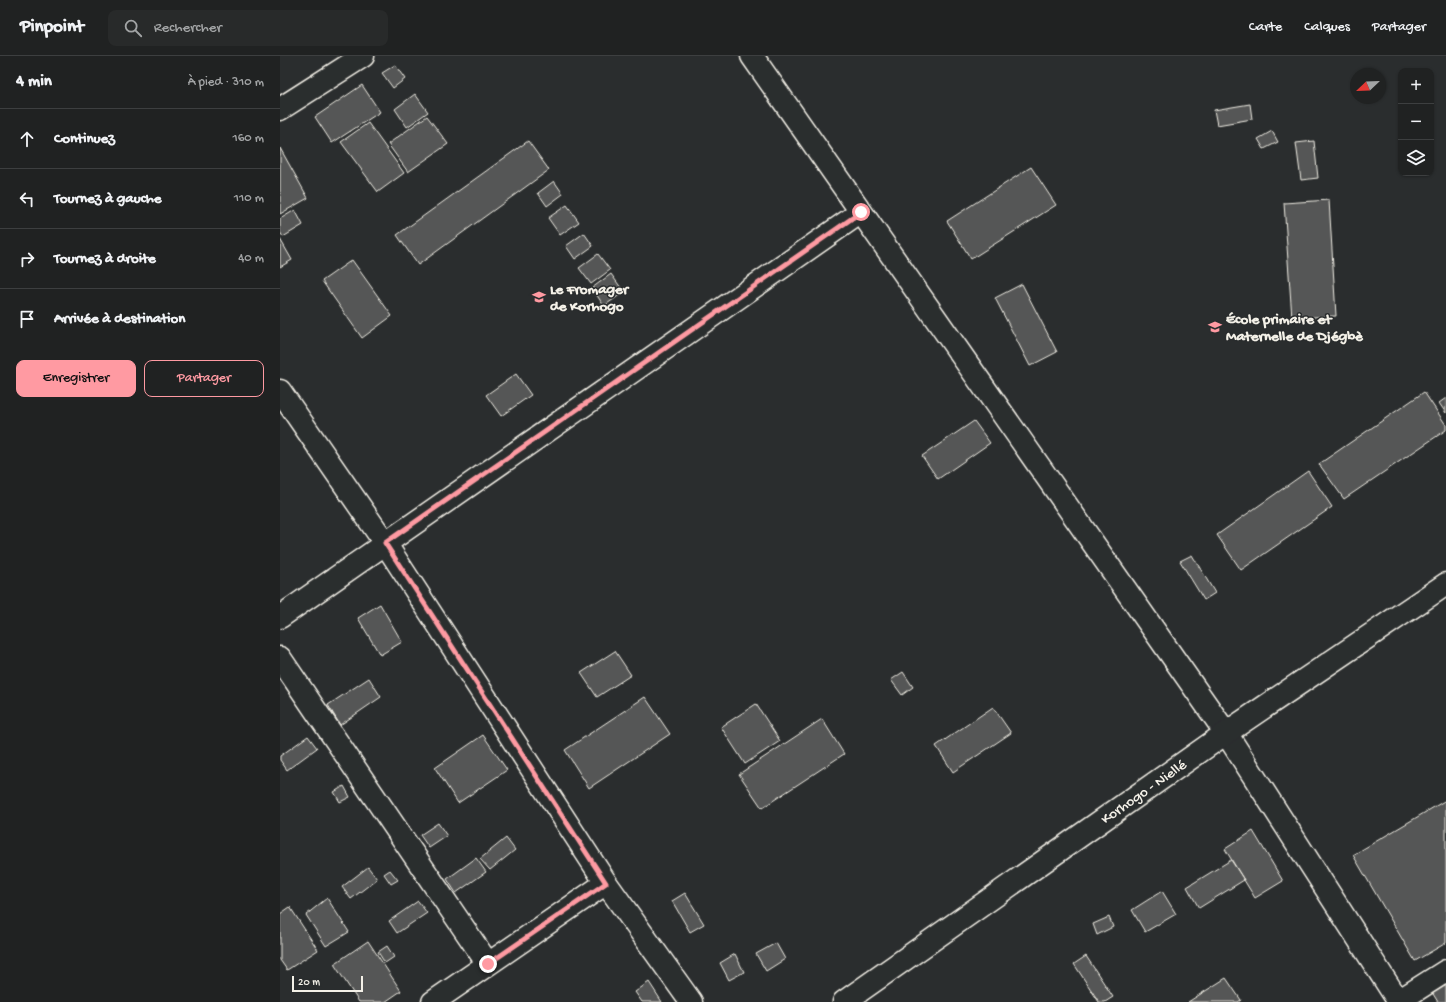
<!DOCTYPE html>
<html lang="fr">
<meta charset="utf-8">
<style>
body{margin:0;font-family:"Gochi Hand",sans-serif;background:#282a2a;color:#f1f3f6}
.controls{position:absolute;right:12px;top:12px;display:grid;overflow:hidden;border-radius:8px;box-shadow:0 1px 3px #0004}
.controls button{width:36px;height:36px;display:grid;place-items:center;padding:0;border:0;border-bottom:1px solid #3d3f40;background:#202222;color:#f1f3f6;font:20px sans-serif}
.compass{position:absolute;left:1070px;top:12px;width:36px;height:36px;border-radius:50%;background:#202222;box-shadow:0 1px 3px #0004;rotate:247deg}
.scale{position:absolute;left:12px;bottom:10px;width:71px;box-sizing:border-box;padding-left:4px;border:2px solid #f4f1e8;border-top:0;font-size:11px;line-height:14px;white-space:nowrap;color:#f4f1e8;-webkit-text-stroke:3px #2a2d2e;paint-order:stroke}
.stop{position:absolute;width:12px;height:12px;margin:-9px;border:3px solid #ff9aa2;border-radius:50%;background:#fff}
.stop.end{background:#ff9aa2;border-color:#fff;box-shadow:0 1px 4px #0008}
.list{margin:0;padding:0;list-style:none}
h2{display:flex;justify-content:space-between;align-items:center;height:52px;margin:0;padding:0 16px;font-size:17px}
h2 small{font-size:13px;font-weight:400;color:#a2a4a5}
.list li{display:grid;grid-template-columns:26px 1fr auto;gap:12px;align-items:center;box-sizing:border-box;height:60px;padding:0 16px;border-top:1px solid #3d3f40}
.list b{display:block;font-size:15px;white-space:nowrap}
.list em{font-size:13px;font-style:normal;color:#a2a4a5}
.actions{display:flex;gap:8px;padding:12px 16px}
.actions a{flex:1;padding:9px 0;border:1px solid #ff9aa2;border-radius:8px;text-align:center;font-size:14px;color:#ff9aa2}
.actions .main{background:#ff9aa2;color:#111}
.icon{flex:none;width:22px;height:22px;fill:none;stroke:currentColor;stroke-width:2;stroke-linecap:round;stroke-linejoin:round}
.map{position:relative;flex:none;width:1166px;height:946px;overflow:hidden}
header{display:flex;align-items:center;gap:24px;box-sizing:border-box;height:56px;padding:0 20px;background:#202222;border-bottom:1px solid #3d3f40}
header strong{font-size:19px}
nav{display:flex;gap:22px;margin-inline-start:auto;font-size:14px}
.search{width:280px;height:36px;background:#282a2a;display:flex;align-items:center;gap:10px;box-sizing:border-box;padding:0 14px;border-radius:8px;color:#a2a4a5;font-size:15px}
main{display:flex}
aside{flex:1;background:#202222}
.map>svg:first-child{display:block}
</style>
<header>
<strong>Pinpoint</strong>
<div class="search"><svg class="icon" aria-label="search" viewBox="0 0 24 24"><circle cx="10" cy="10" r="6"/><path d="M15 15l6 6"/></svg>Rechercher</div>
<nav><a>Carte</a><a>Calques</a><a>Partager</a></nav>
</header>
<main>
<aside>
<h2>4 min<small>À pied · 310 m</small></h2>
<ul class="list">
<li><svg class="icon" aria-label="ahead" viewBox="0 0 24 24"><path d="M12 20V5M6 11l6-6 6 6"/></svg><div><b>Continuez</b></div><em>160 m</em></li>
<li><svg class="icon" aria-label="left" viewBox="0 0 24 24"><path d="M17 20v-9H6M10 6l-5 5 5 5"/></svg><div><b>Tournez à gauche</b></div><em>110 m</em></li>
<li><svg class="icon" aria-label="right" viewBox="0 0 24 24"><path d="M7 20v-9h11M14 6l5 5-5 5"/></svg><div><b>Tournez à droite</b></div><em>40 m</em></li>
<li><svg class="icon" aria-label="arrive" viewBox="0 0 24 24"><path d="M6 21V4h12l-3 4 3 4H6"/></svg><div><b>Arrivée à destination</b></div></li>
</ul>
<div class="actions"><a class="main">Enregistrer</a><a>Partager</a></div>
</aside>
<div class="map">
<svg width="1166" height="946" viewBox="0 0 1166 946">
<rect width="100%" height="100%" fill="#2a2d2e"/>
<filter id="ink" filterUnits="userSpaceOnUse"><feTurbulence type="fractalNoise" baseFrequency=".025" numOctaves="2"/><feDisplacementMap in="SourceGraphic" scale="8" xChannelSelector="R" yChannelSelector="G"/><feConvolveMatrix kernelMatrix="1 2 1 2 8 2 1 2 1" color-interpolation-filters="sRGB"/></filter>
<g filter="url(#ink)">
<path fill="#555756" stroke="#f4f1e8" d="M 115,9 L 125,23 L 113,32 L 102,17 Z
M 82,29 L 100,56 L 52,87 L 35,61 Z
M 135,38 L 148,56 L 127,71 L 115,53 Z
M 970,48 L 972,63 L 937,69 L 934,54 Z
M 147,60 L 168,88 L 128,116 L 108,88 Z
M 88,67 L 124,117 L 98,136 L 61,86 Z
M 992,75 L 998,86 L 984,93 L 978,83 Z
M 248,85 L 269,114 L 138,209 L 117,179 Z
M 1034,85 L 1038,122 L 1021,124 L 1016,87 Z
M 0,92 L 28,142 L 0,158 Z
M 751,111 L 776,149 L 691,203 L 667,165 Z
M 274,125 L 283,138 L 267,150 L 258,137 Z
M 1049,144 L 1056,260 L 1012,262 L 1004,147 Z
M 287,149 L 299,166 L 280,179 L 268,162 Z
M 15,154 L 23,169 L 3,181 L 0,176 L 0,163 Z
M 304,177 L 313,190 L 295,203 L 286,190 Z
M 0,183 L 12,204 L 0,211 Z
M 318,198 L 330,214 L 311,228 L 299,212 Z
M 72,204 L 112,260 L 82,282 L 42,225 Z
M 331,218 L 344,236 L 324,250 L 312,232 Z
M 742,228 L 777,296 L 750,310 L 715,242 Z
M 236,318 L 251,339 L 221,360 L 206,339 Z
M 1144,336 L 1166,369 L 1166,374 L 1064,443 L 1039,408 Z
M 1166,342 L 1166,357 L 1159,347 Z
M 694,365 L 710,387 L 658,423 L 642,400 Z
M 1028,415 L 1052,451 L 961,514 L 937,479 Z
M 912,499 L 935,537 L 924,544 L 900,505 Z
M 100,548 L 122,586 L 100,599 L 78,562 Z
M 335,595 L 351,619 L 317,641 L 301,617 Z
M 623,616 L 633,631 L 622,639 L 611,624 Z
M 89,622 L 101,641 L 60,669 L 48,649 Z
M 365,641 L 390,678 L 309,732 L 285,694 Z
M 476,648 L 500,685 L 465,708 L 441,671 Z
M 713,651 L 731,677 L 673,716 L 656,690 Z
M 542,663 L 564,698 L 482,752 L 459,718 Z
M 203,679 L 227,714 L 178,747 L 155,712 Z
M 28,680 L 37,692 L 7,714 L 0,704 L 0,700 Z
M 64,730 L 70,741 L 60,746 L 54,736 Z
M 1166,744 L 1166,887 L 1135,905 L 1073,799 Z
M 158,767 L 167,780 L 149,792 L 140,779 Z
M 973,775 L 1003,825 L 975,842 L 945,793 Z
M 226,782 L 235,794 L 210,814 L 200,803 Z
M 196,802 L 206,816 L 176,837 L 167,823 Z
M 951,804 L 964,824 L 919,852 L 907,831 Z
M 88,811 L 97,823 L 71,843 L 62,831 Z
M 110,814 L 118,824 L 111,828 L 104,818 Z
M 882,835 L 896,858 L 865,876 L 852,854 Z
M 405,837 L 424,868 L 410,876 L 392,845 Z
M 47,842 L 69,876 L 46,890 L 26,859 Z
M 138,845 L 147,857 L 117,877 L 109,865 Z
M 10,851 L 38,894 L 7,914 L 0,904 L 0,858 Z
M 829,861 L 833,871 L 817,879 L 813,868 Z
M 88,885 L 121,935 L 105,946 L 79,946 L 54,908 Z
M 496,887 L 505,903 L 486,915 L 476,898 Z
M 107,890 L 114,901 L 105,907 L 98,896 Z
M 455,898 L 464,916 L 449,924 L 440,907 Z
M 806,900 L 833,941 L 825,946 L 819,946 L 794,908 Z
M 946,922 L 961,944 L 958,946 L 908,946 Z
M 1166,923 L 1166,946 L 1158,946 L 1150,933 Z
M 369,926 L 382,946 L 362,946 L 355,936 Z"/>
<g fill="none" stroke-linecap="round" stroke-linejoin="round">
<g stroke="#f4f1e8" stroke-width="25">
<path id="minor" d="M 472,0 L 946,677 L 1119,946
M 0,53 L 83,0
M 0,335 L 105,487 L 326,827 L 411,946
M 0,561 L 581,156
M 0,602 L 208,908
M 153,946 L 326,827
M 1117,946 L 1166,915"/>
</g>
<g stroke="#f4f1e8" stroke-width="25">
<path id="primary" d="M 564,946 L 946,677 L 1166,528"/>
</g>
<use href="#minor" stroke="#2a2d2e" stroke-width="22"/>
<use href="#primary" stroke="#2a2d2e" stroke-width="22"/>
</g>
</g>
<g fill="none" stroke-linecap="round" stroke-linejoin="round" filter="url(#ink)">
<path stroke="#ff9aa2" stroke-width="5" d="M 208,908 L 326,827 L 105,487 L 581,156"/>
</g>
<defs>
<g id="school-bare" transform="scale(1.08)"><path d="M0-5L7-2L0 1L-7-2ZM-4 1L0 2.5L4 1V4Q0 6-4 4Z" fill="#ff9aa2" stroke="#2a2d2e" stroke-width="2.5" paint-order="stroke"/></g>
</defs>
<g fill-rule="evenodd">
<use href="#school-bare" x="259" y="241"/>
<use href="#school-bare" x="935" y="271"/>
</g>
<g text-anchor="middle" stroke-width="3" stroke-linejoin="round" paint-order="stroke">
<g font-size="15" font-weight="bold" fill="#f4f1e8" stroke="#2a2d2e" text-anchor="start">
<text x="270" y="237">Le Fromager<tspan x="270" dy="17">de Korhogo</tspan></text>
<text x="946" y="267">École primaire et<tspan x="946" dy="17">Maternelle de Djégbè</tspan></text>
</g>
<g font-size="15" fill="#f4f1e8" stroke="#2a2d2e">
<text transform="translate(863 735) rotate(-35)" y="5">Korhogo - Niellé</text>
</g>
</g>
</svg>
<div class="controls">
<button>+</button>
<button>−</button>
<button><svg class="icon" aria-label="layers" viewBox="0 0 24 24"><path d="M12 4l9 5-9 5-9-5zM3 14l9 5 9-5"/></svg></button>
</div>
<svg class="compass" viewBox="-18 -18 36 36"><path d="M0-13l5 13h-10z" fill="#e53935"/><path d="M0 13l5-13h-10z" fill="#a2a4a5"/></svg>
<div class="scale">20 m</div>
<div class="stop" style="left:581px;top:156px"></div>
<div class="stop end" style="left:208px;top:908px"></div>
</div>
</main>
